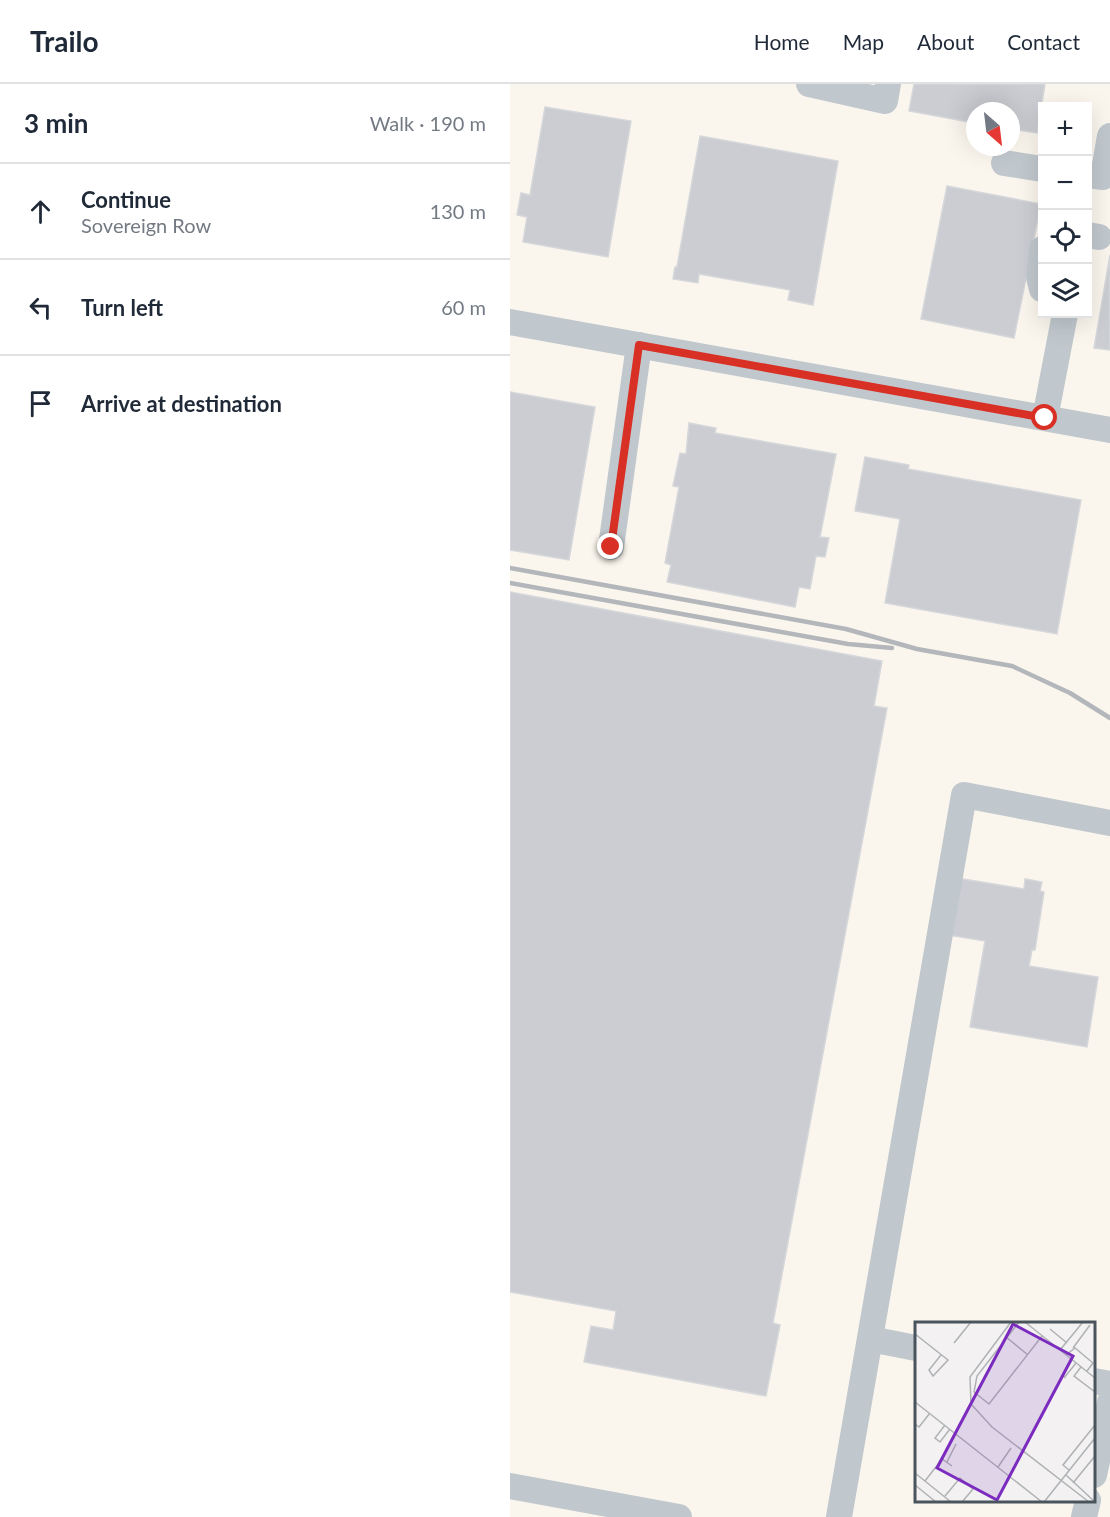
<!DOCTYPE html>
<meta charset="utf-8">
<style>
body{margin:0;font-family:Lato,sans-serif;background:#f2f2f3;color:#1f2937}
.controls{position:absolute;right:18px;top:18px;display:grid;overflow:hidden;border-radius:0px;box-shadow:0 6px 24px #0002}
.controls button{width:54px;height:54px;display:grid;place-items:center;padding:0;border:0;border-bottom:2px solid #e0e1e3;background:#fff;color:#1f2937;font:30px sans-serif}
.compass{position:absolute;left:456px;top:18px;width:54px;height:54px;border-radius:50%;background:#fff;box-shadow:0 6px 24px #0002;rotate:152deg}
.stop{position:absolute;width:18px;height:18px;margin:-14px;border:4px solid #d93025;border-radius:50%;background:#fff}
.stop.end{background:#d93025;border-color:#fff;box-shadow:0 2px 6px #0008}
.list{margin:0;padding:0;list-style:none}
h2{display:flex;justify-content:space-between;align-items:center;height:78px;margin:0;padding:0 24px;font-size:26px}
h2 small{font-size:20px;font-weight:400;color:#747a83}
.list li{display:grid;grid-template-columns:39px 1fr auto;gap:18px;align-items:center;box-sizing:border-box;height:96px;padding:0 24px;border-top:2px solid #e0e1e3}
.list b{display:block;font-size:22px;white-space:nowrap}
.list p{margin:0;font-size:20px;white-space:nowrap;color:#747a83}
.list em{font-size:20px;font-style:normal;color:#747a83}
.icon{flex:none;width:33px;height:33px;fill:none;stroke:currentColor;stroke-width:2;stroke-linecap:round;stroke-linejoin:round}
.map{position:relative;flex:none;width:600px;height:1433px;overflow:hidden}
header{display:flex;align-items:center;gap:36px;box-sizing:border-box;height:84px;padding:0 30px;background:#fff;border-bottom:2px solid #e0e1e3}
header strong{font-size:28px}
nav{display:flex;gap:33px;margin-inline-start:auto;font-size:21px}
main{display:flex}
aside{flex:1;background:#fff}
.map>svg:first-child{display:block}
</style>
<header>
<strong>Trailo</strong>
<nav><a>Home</a><a>Map</a><a>About</a><a>Contact</a></nav>
</header>
<main>
<aside>
<h2>3 min<small>Walk · 190 m</small></h2>
<ul class="list">
<li><svg class="icon" aria-label="ahead" viewBox="0 0 24 24"><path d="M12 20V5M6 11l6-6 6 6"/></svg><div><b>Continue</b><p>Sovereign Row</p></div><em>130 m</em></li>
<li><svg class="icon" aria-label="left" viewBox="0 0 24 24"><path d="M17 20v-9H6M10 6l-5 5 5 5"/></svg><div><b>Turn left</b></div><em>60 m</em></li>
<li><svg class="icon" aria-label="arrive" viewBox="0 0 24 24"><path d="M6 21V4h12l-3 4 3 4H6"/></svg><div><b>Arrive at destination</b></div></li>
</ul>
</aside>
<div class="map">
<svg width="600" height="1433" viewBox="0 0 600 1433">
<rect width="100%" height="100%" fill="#f3f1f1"/>
<path fill="#fbf6ed" fill-rule="evenodd" d="M 0,0 L 600,0 L 600,1433 L 0,1433 ZM 532,22 L 578,22 L 578,230 L 532,230 ZM 465,27 L 501,27 L 501,63 L 465,63 ZM 406,1240 L 584,1240 L 584,1416 L 406,1416 Z"/>
<path fill="#cbcdd2" stroke="#d5d7db" stroke-width="1.5" d="M 404,0 L 535,0 L 527,49 L 501,45 L 501,27 L 465,27 L 465,39 L 399,27 Z
M 35,23 L 121,37 L 98,173 L 13,158 L 17,133 L 7,131 L 11,109 L 20,111 Z
M 190,52 L 328,77 L 303,221 L 278,216 L 280,206 L 189,190 L 188,199 L 163,195 L 165,183 L 167,183 Z
M 437,102 L 531,120 L 504,254 L 411,235 Z
M 600,171 L 600,266 L 584,264 Z
M 0,308 L 85,323 L 59,476 L 0,466 Z
M 179,339 L 206,344 L 205,349 L 326,370 L 310,453 L 319,454 L 315,473 L 306,472 L 300,505 L 289,503 L 285,523 L 157,498 L 161,481 L 155,479 L 169,403 L 163,402 L 170,369 L 176,370 Z
M 355,373 L 399,381 L 398,385 L 571,416 L 547,550 L 375,519 L 390,435 L 345,427 Z
M 0,508 L 372,577 L 364,622 L 377,624 L 263,1239 L 270,1241 L 256,1312 L 74,1278 L 81,1242 L 103,1246 L 106,1227 L 0,1208 Z
M 447,794 L 514,805 L 515,795 L 532,798 L 530,807 L 534,808 L 525,866 L 522,866 L 519,882 L 588,893 L 577,963 L 460,943 L 475,857 L 438,851 Z"/>
<g fill="none" stroke-linecap="round" stroke-linejoin="round">
<path stroke="#c0c8ce" stroke-width="26" d="M 299,0 L 375,17 L 378,0
M 494,79 L 532,85
M 578,91 L 593,93 L 600,52
M 578,151 L 589,153
M 532,165 L 529,193 L 532,205
M 0,238 L 600,346
M 535,334 L 555,230
M 101,463 L 129,261
M 360,1255 L 406,1264
M 584,1297 L 600,1300
M 584,1391 L 600,1318
M 0,1402 L 169,1433
M 329,1433 L 454,711 L 600,739
M 574,1433 L 578,1416"/>
<path stroke="#b3b6ba" stroke-width="4.5" d="M 0,484 L 336,545 L 407,565 L 502,582 L 560,609 L 600,634
M 0,499 L 338,560 L 382,564"/>
</g>
<g fill="none" stroke-linecap="round" stroke-linejoin="round">
<path stroke="#d93025" stroke-width="8" d="M 101,463 L 129,261 L 535,334"/>
</g>
<g transform="translate(405 1238)">
<rect width="180" height="180" fill="#f3f1f1"/>
<path fill="none" stroke="#afb2b5" stroke-width="1.5" d="M 96,0 L 55,55 L 56,82 L 77,105 L 174,180M 104,0 L 62,54 L 59,70 L 74,82 L 127,14M 110,0 L 180,56M 135,7 L 152,21M 0,12 L 33,38 L 18,54 L 14,48 L 26,33M 91,15 L 113,33M 39,21 L 56,0M 158,26 L 175,3M 145,28 L 168,0M 151,33 L 160,26 L 178,41 L 172,49M 166,45 L 159,54 L 180,70M 149,56 L 161,41M 0,80 L 127,180M 0,102 L 4,105 L 15,91M 30,103 L 20,116 L 25,120 L 35,107M 32,140 L 41,122M 83,145 L 96,126M 154,148 L 148,143 L 180,103M 0,151 L 36,180M 151,153 L 180,180M 10,159 L 27,137 L 37,144M 158,161 L 180,134M 0,163 L 21,180M 30,174 L 45,156 L 58,167 L 47,180M 129,180 L 180,116"/>
<path fill="#7b2cbf" fill-opacity="0.15" stroke="#7b2cbf" stroke-width="3" d="M 98,2 L 158,34 L 82,178 L 22,146 Z"/>
<rect width="180" height="180" fill="none" stroke="#4a545c" stroke-width="3"/>
</g>
</svg>
<div class="controls">
<button>+</button>
<button>−</button>
<button><svg class="icon" aria-label="locate" viewBox="0 0 24 24"><circle cx="12" cy="12" r="6"/><path d="M12 2v4M12 18v4M2 12h4M18 12h4"/></svg></button>
<button><svg class="icon" aria-label="layers" viewBox="0 0 24 24"><path d="M12 4l9 5-9 5-9-5zM3 14l9 5 9-5"/></svg></button>
</div>
<svg class="compass" viewBox="-18 -18 36 36"><path d="M0-13l5 13h-10z" fill="#e53935"/><path d="M0 13l5-13h-10z" fill="#747a83"/></svg>
<div class="stop" style="left:535px;top:334px"></div>
<div class="stop end" style="left:101px;top:463px"></div>
</div>
</main>
